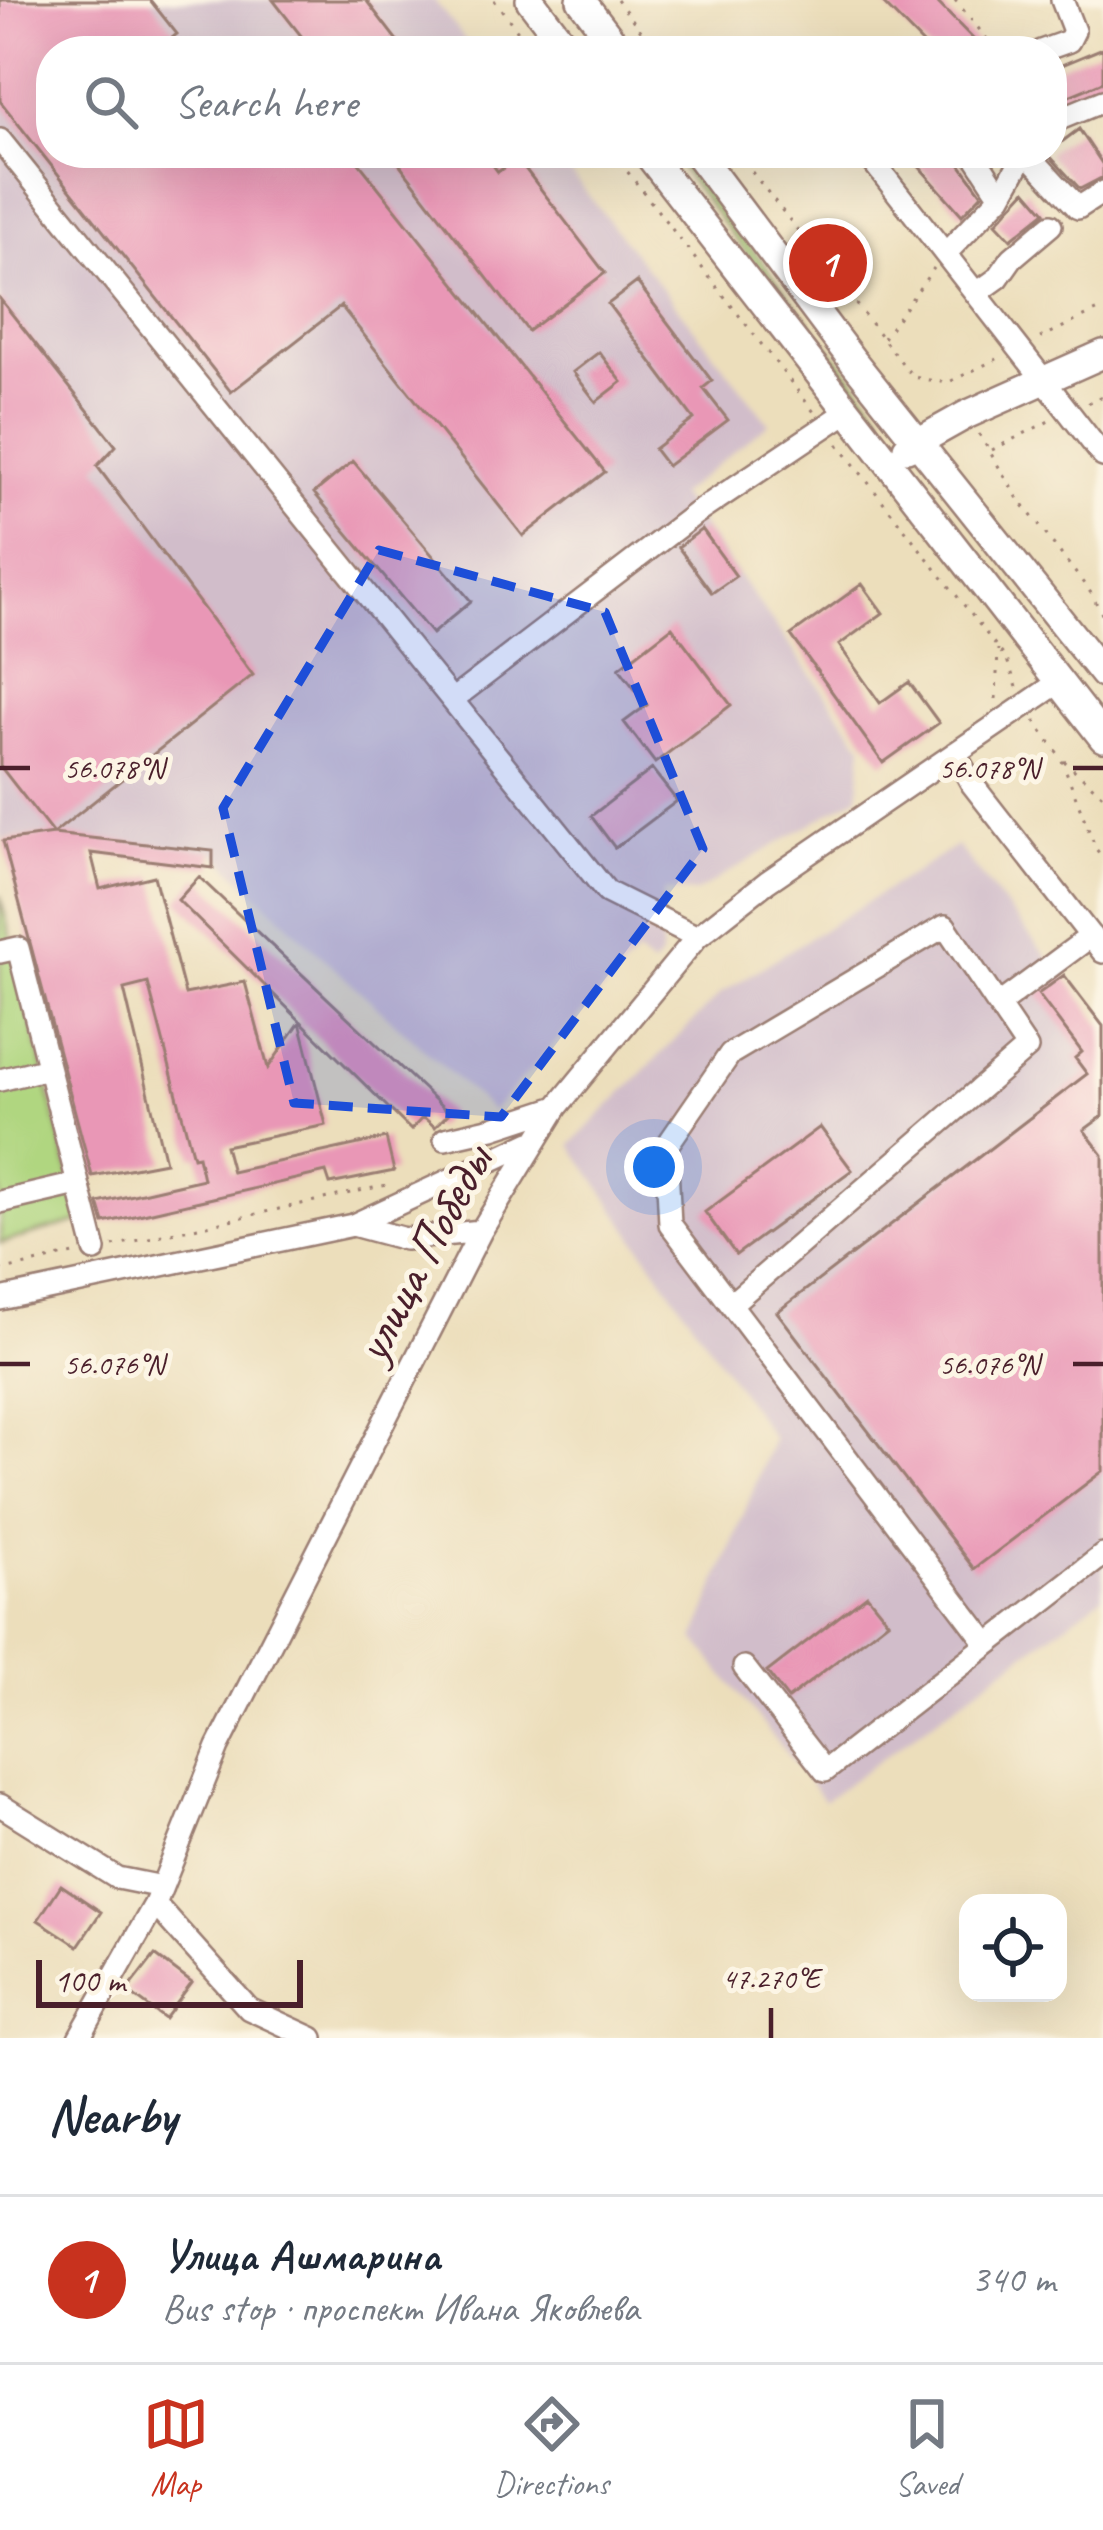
<!DOCTYPE html>
<meta charset="utf-8">
<style>
body{margin:0;font-family:Caveat,sans-serif;background:#f2f2f3;color:#1f2937}
.controls{position:absolute;right:36px;bottom:36px;display:grid;overflow:hidden;border-radius:24px;box-shadow:0 12px 48px #0002}
.controls button{width:108px;height:108px;display:grid;place-items:center;padding:0;border:0;border-bottom:3px solid #e0e1e3;background:#fff;color:#1f2937;font:60px sans-serif}
.scale{position:absolute;left:36px;bottom:30px;width:267px;box-sizing:border-box;padding-left:12px;border:6px solid #4a1f2b;border-top:0;font-size:33px;line-height:42px;white-space:nowrap;color:#4a1f2b;-webkit-text-stroke:9px #fcf5e5;paint-order:stroke}
.you{position:absolute;left:654px;top:1167px;width:42px;height:42px;margin:-30px;border:9px solid #fff;border-radius:50%;background:#1a73e8;box-shadow:0 0 0 18px #1a73e833}
.badge{display:grid;place-items:center;width:78px;height:78px;border-radius:50%;background:#c8321e;color:#fff;font-size:39px;font-weight:700}
.pin{position:absolute;translate:-50% -50%;border:6px solid #fff;box-shadow:0 3px 12px #0006}
.list{margin:0;padding:0;list-style:none}
h2{display:flex;justify-content:space-between;align-items:center;height:156px;margin:0;padding:0 48px;font-size:51px}
h2 small{font-size:39px;font-weight:400;color:#747a83}
.list li{display:grid;grid-template-columns:78px 1fr auto;gap:36px;align-items:center;box-sizing:border-box;height:168px;padding:0 48px;border-top:3px solid #e0e1e3}
.list b{display:block;font-size:45px;white-space:nowrap}
.list p{margin:0;font-size:39px;white-space:nowrap;color:#747a83}
.list em{font-size:39px;font-style:normal;color:#747a83}
.icon{flex:none;width:66px;height:66px;fill:none;stroke:currentColor;stroke-width:2;stroke-linecap:round;stroke-linejoin:round}
.map{position:relative;flex:none;width:1103px;height:2038px;overflow:hidden}
.search{position:absolute;background:#fff;box-shadow:0 12px 48px #0002;left:36px;right:36px;top:36px;height:132px;display:flex;align-items:center;gap:30px;box-sizing:border-box;padding:0 42px;border-radius:48px;color:#747a83;font-size:45px}
.sheet{height:324px;background:#fff}
nav{display:flex;justify-content:space-around;align-items:center;box-sizing:border-box;height:168px;border-top:3px solid #e0e1e3;background:#fff;font-size:33px;color:#747a83}
nav a{display:grid;justify-items:center;gap:6px}
nav .on{color:#c8321e}
.map>svg:first-child{display:block}
</style>
<div class="map">
<svg width="1103" height="2038" viewBox="0 0 1103 2038">
<rect width="100%" height="100%" fill="#fcf5e5"/>
<filter id="ink" filterUnits="userSpaceOnUse"><feTurbulence type="fractalNoise" baseFrequency=".00833" numOctaves="2"/><feDisplacementMap in="SourceGraphic" scale="24" xChannelSelector="R" yChannelSelector="G"/><feConvolveMatrix kernelMatrix="1 2 1 2 8 2 1 2 1" color-interpolation-filters="sRGB"/></filter>
<filter id="wash" filterUnits="userSpaceOnUse"><feTurbulence type="fractalNoise" baseFrequency=".004" numOctaves="4" result="noise"/><feDisplacementMap in="SourceGraphic" scale="48" xChannelSelector="R" yChannelSelector="G"/><feGaussianBlur stdDeviation="2.7" result="paint"/><feColorMatrix in="noise" values="0 0 0 0 0 0 0 0 0 0 0 0 0 0 0 0 0 1.4 0 .05"/><feComposite in="paint" operator="in"/></filter>
<g filter="url(#wash)">
<rect width="100%" height="100%" fill="#ecdebb"/>
<path fill="#d1bdca" d="M 0,0 L 434,0 L 474,51 L 51,51 L 51,153 L 555,153 L 769,423 L 679,495 L 863,745 L 859,795 L 695,893 L 663,891 L 661,957 L 652,966 L 637,954 L 492,1111 L 328,962 L 213,851 L 53,834 L 0,839 Z
M 957,846 L 1103,1026 L 1103,1596 L 824,1801 L 695,1639 L 773,1439 L 571,1145 L 721,993 Z"/>
<path fill="#b0d680" stroke="#7d7a56" stroke-width="3" d="M 669,153 L 678,153 L 882,416 L 877,422 Z
M 0,895 L 81,1221 L 0,1243 Z"/>
<g id="blocks">
<path fill="#e997b6" d="M 0,0 L 150,0 L 177,34 L 156,51 L 51,51 L 51,153 L 351,153 L 605,472 L 523,536 L 341,306 L 231,392 L 0,101 Z
M 273,0 L 366,0 L 405,51 L 313,51 Z
M 880,0 L 935,0 L 977,43 L 969,51 L 930,51 Z
M 1103,48 L 1103,82 L 1052,103 L 1052,69 Z
M 1079,129 L 1103,165 L 1103,177 L 1080,189 L 1047,153 Z
M 391,153 L 484,153 L 498,172 L 517,158 L 605,273 L 528,331 Z
M 907,153 L 952,153 L 982,194 L 962,215 Z
M 1026,190 L 1045,212 L 1011,239 L 996,223 Z
M 637,282 L 712,381 L 703,388 L 728,420 L 667,466 L 654,449 L 694,419 L 608,304 Z
M 0,299 L 116,446 L 97,466 L 253,675 L 53,834 L 0,766 Z
M 599,352 L 622,382 L 596,402 L 573,372 Z
M 353,461 L 471,601 L 432,634 L 314,493 Z
M 702,529 L 736,576 L 712,593 L 678,547 Z
M 862,584 L 883,613 L 839,645 L 880,703 L 909,682 L 939,723 L 883,763 L 791,635 Z
M 672,627 L 731,705 L 655,763 L 624,722 L 647,705 L 619,668 Z
M 652,769 L 677,801 L 615,848 L 591,816 Z
M 53,834 L 213,851 L 213,868 L 91,853 L 100,889 L 154,876 L 185,994 L 245,982 L 268,1068 L 300,1022 L 326,1125 L 225,1146 L 232,1172 L 386,1138 L 394,1171 L 330,1184 L 326,1172 L 104,1223 L 98,1203 L 203,1179 L 198,1156 L 193,1157 L 148,983 L 124,989 L 165,1162 L 92,1176 L 3,841 Z
M 199,877 L 449,1113 L 435,1127 L 423,1117 L 411,1130 L 178,900 Z
M 1064,975 L 1103,1026 L 1103,1116 L 1084,1130 L 1103,1155 L 1103,1471 L 974,1569 L 777,1312 L 1087,1074 L 1075,1058 L 1082,1052 L 1038,994 Z
M 820,1127 L 852,1170 L 736,1255 L 705,1212 Z
M 867,1595 L 888,1621 L 788,1699 L 767,1672 Z
M 61,1885 L 101,1912 L 78,1946 L 38,1920 Z
M 155,1955 L 192,1983 L 165,2019 L 127,1991 Z"/>
</g>
</g>
<g filter="url(#ink)">
<use href="#blocks" fill-opacity="0" stroke="#9b7e73" stroke-width="3"/>
<g fill="none" stroke-linecap="round" stroke-linejoin="round">
<g stroke="#9b7e73" stroke-width="26">
<path id="minor" d="M 1041,51 L 1069,41 L 1074,31 L 1062,0
M 1052,122 L 1103,101
M 0,140 L 607,892 L 697,937
M 871,153 L 871,159 L 1103,456
M 973,153 L 1001,196
M 1027,153 L 1078,208 L 1103,192
M 946,253 L 1001,196 L 1025,153
M 977,293 L 998,278 L 1012,258 L 1051,225
M 452,700 L 695,514 L 847,412
M 955,753 L 972,784 L 1103,952
M 0,952 L 18,948 L 95,1250
M 0,1080 L 48,1068
M 445,1139 L 493,1128 L 557,1107
M 0,1202 L 77,1184
M 353,1225 L 405,1239 L 481,1231
M 0,1299 L 353,1225 L 531,1142
M 731,1304 L 1027,1048 L 998,1005 L 1091,936
M 987,1643 L 670,1224 L 666,1147 L 730,1054 L 945,926 L 998,1005
M 744,1667 L 825,1771 L 1103,1555
M 0,1805 L 117,1878 L 162,1887
M 155,1904 L 249,2009 L 312,2038
M 79,2038 L 155,1904 L 218,1747 L 481,1231 L 557,1107 L 697,937 L 767,882 L 1059,682"/>
</g>
<g stroke="#9b7e73" stroke-width="32">
<path id="major" d="M 530,0 L 569,51
M 581,0 L 620,51
M 647,153 L 1103,738
M 697,153 L 853,361 L 1103,674
M 907,448 L 966,415 L 1103,354"/>
</g>
<path stroke="#9b7e73" stroke-width="3" stroke-dasharray="3 9" stroke-linecap="butt" d="M 494,0 L 533,51
M 617,0 L 657,51
M 955,0 L 997,51
M 613,153 L 814,412
M 737,153 L 913,377 L 947,383 L 999,358
M 883,338 L 934,268
M 1040,338 L 1103,308
M 1088,403 L 1103,396
M 979,434 L 1017,497 L 1091,593 L 1103,616
M 838,444 L 1007,660 L 1017,687
M 992,450 L 1053,419
M 996,699 L 998,649
M 1035,721 L 1061,758 L 1096,849 L 1103,858
M 1064,761 L 1103,795
M 113,1246 L 391,1184
M 0,1271 L 74,1254"/>
<use href="#minor" stroke="#fff" stroke-width="21"/>
<use href="#major" stroke="#fff" stroke-width="27"/>
</g>
</g>
<path fill="#1d4ed8" fill-opacity="0.2" stroke="#1d4ed8" stroke-width="9" stroke-dasharray="24 15" stroke-linejoin="round" d="M 379,550 L 605,612 L 703,849 L 501,1117 L 294,1103 L 223,808 Z"/>
<path fill="none" stroke="#4a1f2b" stroke-width="4.5" d="M 0,768 L 30,768M 1073,768 L 1103,768M 0,1364 L 30,1364M 1073,1364 L 1103,1364M 771,2008 L 771,2038"/>
<g text-anchor="middle" stroke-width="10" stroke-linejoin="round" paint-order="stroke">
<g font-size="51" fill="#4a1f2b" stroke="#fcf5e5">
<text transform="translate(422 1253) rotate(-62)" y="18">улица Победы</text>
</g>
</g>
<g font-size="30" text-anchor="middle" fill="#4a1f2b" stroke="#fcf5e5" stroke-width="10" stroke-linejoin="round" paint-order="stroke">
<text x="114" y="778">56.078°N</text>
<text x="989" y="778">56.078°N</text>
<text x="114" y="1374">56.076°N</text>
<text x="989" y="1374">56.076°N</text>
<text x="771" y="1988">47.270°E</text>
</g>
</svg>
<div class="controls">
<button><svg class="icon" aria-label="locate" viewBox="0 0 24 24"><circle cx="12" cy="12" r="6"/><path d="M12 2v4M12 18v4M2 12h4M18 12h4"/></svg></button>
</div>
<div class="scale">100 m</div>
<div class="you"></div>
<div class="pin badge" style="left:828px;top:263px">1</div>
<div class="search"><svg class="icon" aria-label="search" viewBox="0 0 24 24"><circle cx="10" cy="10" r="6"/><path d="M15 15l6 6"/></svg>Search here</div>
</div>
<section class="sheet">
<h2>Nearby<small></small></h2>
<ul class="list">
<li><span class="badge">1</span><div><b>Улица Ашмарина</b><p>Bus stop · проспект Ивана Яковлева</p></div><em>340 m</em></li>
</ul>
</section>
<nav>
<a class="on"><svg class="icon" aria-label="map" viewBox="0 0 24 24"><path d="M3 6l6-2 6 2 6-2v14l-6 2-6-2-6 2zM9 4v14M15 6v14"/></svg>Map</a>
<a><svg class="icon" aria-label="directions" viewBox="0 0 24 24"><path d="M12 3l9 9-9 9-9-9zM9 14v-3h6M13 9l2 2-2 2"/></svg>Directions</a>
<a><svg class="icon" aria-label="saved" viewBox="0 0 24 24"><path d="M7 4h10v16l-5-4-5 4z"/></svg>Saved</a>
</nav>
